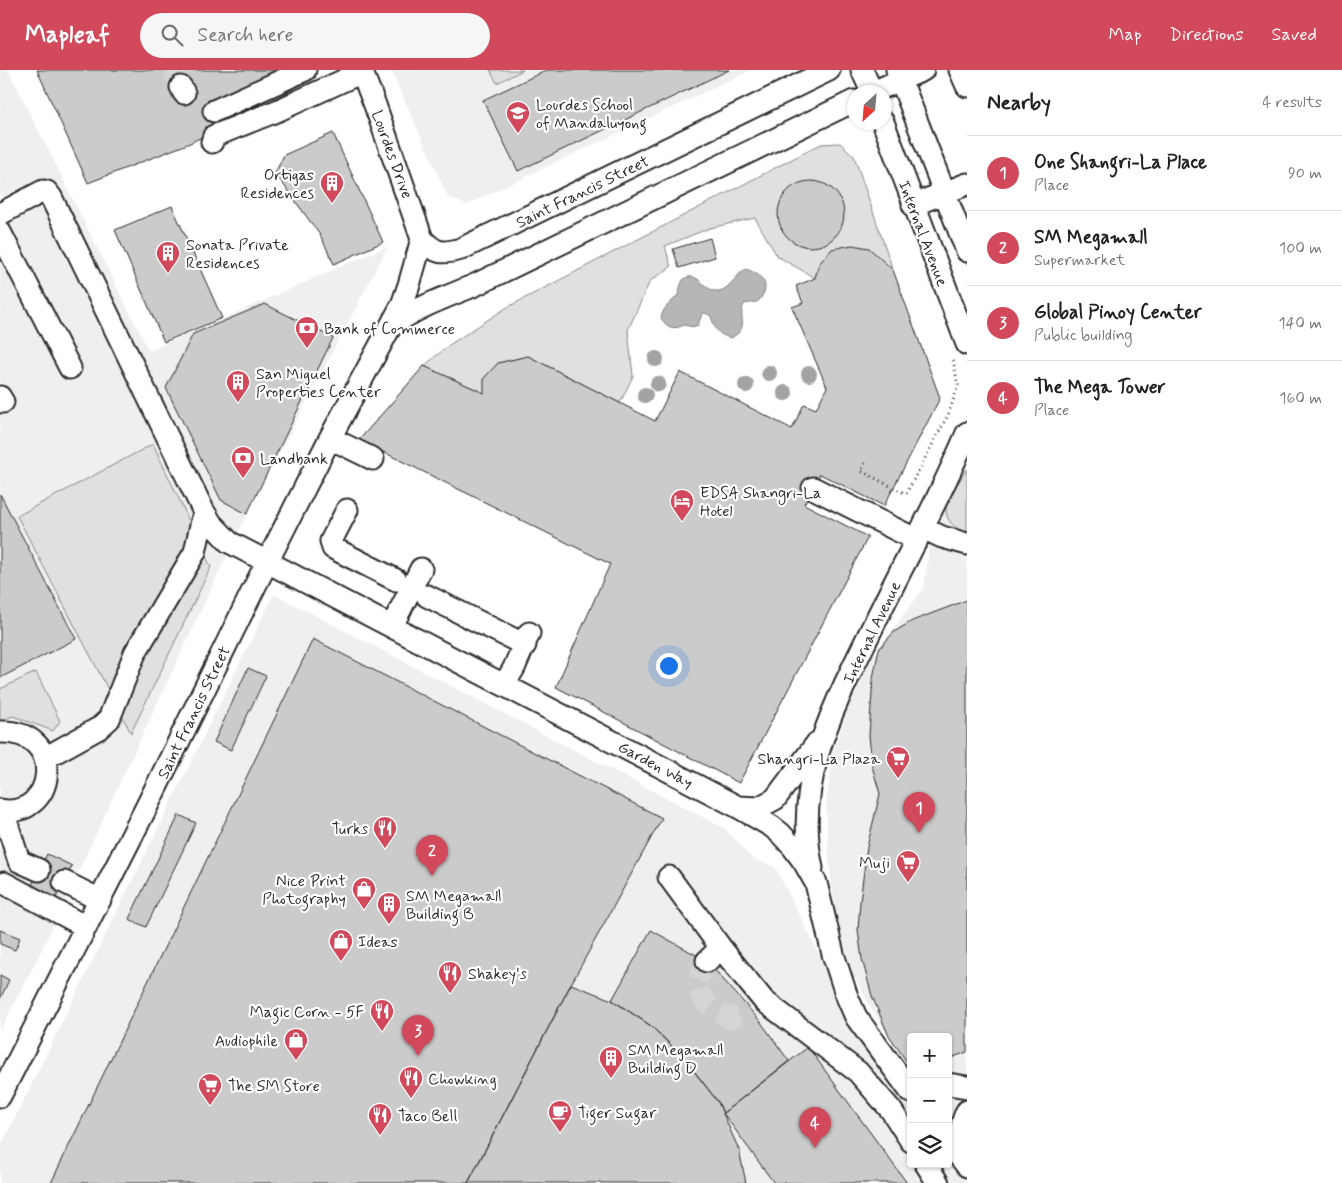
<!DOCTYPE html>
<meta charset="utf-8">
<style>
body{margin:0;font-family:Mynerve,sans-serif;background:#f6f6f6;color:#222}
.controls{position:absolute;right:15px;bottom:15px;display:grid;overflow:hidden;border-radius:5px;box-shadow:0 1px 4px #0004}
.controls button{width:45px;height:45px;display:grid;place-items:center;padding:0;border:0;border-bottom:1px solid #e0e0e0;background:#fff;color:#222;font:25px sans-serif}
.compass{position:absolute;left:847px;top:15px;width:45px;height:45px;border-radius:50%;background:#fff;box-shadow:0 1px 4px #0004;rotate:206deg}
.you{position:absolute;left:668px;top:595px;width:18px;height:18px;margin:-12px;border:4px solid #fff;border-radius:50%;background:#1a73e8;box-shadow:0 0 0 8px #1a73e833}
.badge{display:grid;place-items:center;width:32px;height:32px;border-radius:50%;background:#d1495b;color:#fff;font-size:16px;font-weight:700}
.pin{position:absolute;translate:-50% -41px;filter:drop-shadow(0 1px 2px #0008)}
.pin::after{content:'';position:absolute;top:26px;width:18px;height:15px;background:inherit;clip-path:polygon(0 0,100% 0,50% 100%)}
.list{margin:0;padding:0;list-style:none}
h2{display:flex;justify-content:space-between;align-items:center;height:65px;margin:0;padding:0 20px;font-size:21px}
h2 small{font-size:16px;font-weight:400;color:#767676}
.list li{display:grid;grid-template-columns:32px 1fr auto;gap:15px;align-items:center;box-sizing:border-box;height:75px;padding:0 20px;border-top:1px solid #e0e0e0}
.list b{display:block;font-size:19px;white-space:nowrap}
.list p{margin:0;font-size:16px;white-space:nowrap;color:#767676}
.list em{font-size:16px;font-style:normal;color:#767676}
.icon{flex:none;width:28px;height:28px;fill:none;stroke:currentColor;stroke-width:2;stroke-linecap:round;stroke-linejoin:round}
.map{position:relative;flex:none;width:967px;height:1113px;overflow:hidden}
header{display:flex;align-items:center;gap:30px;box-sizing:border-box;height:70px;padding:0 25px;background:#d1495b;color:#fff}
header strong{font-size:24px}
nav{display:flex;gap:28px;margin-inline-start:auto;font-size:18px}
.search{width:350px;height:45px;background:#f6f6f6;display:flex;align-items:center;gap:12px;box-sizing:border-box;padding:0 18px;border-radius:28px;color:#767676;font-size:19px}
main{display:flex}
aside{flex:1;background:#fff}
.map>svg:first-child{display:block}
</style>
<header>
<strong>Mapleaf</strong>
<div class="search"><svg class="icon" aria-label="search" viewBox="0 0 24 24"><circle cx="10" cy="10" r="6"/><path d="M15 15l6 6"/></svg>Search here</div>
<nav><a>Map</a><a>Directions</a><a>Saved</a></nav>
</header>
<main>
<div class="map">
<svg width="967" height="1113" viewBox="0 0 967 1113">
<rect width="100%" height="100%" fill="#fff"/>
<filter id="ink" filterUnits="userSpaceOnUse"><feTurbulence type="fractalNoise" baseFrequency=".02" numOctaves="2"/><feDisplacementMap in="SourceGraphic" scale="10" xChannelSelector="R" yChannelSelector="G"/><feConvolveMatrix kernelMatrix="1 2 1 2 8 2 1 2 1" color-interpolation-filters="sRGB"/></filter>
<g filter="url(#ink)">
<path fill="#efefef" d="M 0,0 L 8,0 L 149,281 L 388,176 L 235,468 L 40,883 L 0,961 Z
M 391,0 L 751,0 L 466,135 L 448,127 Z
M 967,376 L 967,1080 L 948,1053 L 948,967 L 911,967 L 911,999 L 872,940 L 853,904 L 836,850 L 829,790 L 826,735 L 833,682 L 861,601 L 924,518 L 930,469 Z
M 274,524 L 724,758 L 753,789 L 775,797 L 831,908 L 869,978 L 911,1036 L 911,1094 L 948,1094 L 948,1088 L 967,1113 L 0,1113 L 0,1078 Z"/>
<path fill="#e0e0e0" stroke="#868686" d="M 490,0 L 523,0 L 497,13 Z
M 840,73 L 854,86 L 893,200 L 832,180 L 819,194 L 815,208 L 777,186 L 755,148 L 710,158 L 665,176 L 671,197 L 650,211 L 628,260 L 633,306 L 620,333 L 528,286 L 498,293 L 484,323 L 424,296 L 449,275 L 506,238 L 821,74 Z
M 153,374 L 211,497 L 131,663 L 17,446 Z
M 967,399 L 967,462 C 953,459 943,448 947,433 C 950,423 962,408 967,399 Z
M 36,602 L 60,651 L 53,661 L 13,646 L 0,651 L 0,619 Z"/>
<path fill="#b6b6b6" stroke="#7e7e7e" d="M 746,199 C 758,203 771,212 762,226 C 761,229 759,231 756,232 C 753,233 748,233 744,234 C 737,250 751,257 731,268 C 715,264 716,258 710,245 L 705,243 L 702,244 L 698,255 C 692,258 690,256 684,255 C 674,260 667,258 661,248 C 664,235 670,235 677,226 C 681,221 679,209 688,207 C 700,204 706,223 719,221 C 730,219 736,204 746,199 Z"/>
<path fill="#cbcbcb" stroke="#2b2b2b" d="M 37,0 L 313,0 L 316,7 L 190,73 L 88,113 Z
M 547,0 L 729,0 L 518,101 L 483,30 Z
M 333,63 L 383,172 L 334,194 L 320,165 L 275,103 L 284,85 Z
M778 144a33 33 0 1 1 66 0a33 33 0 1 1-66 0Z
M 172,136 L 222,248 L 164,272 L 115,160 Z
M 710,168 L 715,187 L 679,198 L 673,179 Z
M 852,175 L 869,178 L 893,200 L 940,328 L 884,436 L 820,404 L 804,434 L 868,467 L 739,713 L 556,617 L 610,494 L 359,370 L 424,296 L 484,323 L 484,308 L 498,293 L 528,286 L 655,351 L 680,302 L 792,359 L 804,334 L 816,339 L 827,317 L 792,237 L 803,233 L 796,216 L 815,208 L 819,194 L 832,179 Z
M 265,234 L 333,268 L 247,444 L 221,430 L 166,318 L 193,264 Z
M 0,424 L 76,569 L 0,608 Z
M 967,530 L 967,982 L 948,989 L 948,967 L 911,967 L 911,998 L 888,964 L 872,926 L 862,889 L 858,860 L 860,832 L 867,777 L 880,724 L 872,696 L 869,665 L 873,608 L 879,579 L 894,562 L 912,551 Z
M 313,569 L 662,748 L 571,914 L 468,1113 L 51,1113 Z
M 248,598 L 266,606 L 231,680 L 214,672 Z
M 179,745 L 196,753 L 146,857 L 129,849 Z
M 47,784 L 72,796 L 56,828 L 32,815 Z
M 0,860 L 20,868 L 15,880 L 0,874 Z
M 651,860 L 707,891 L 760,951 L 789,991 L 723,1043 L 718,1032 L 683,987 L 651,956 L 612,930 Z
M 0,905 L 9,910 L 0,929 Z
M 571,914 L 612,930 L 651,956 L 683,987 L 718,1032 L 739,1080 L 746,1113 L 468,1113 Z
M 808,977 L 907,1113 L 774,1113 L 723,1043 Z"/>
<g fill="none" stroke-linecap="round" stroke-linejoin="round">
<path stroke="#d5d5d5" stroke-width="21" stroke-dasharray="21 11" stroke-linecap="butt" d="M 173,0 L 181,17
M 707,891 L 696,914 C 703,934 711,939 730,948 L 750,941"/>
<g stroke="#2b2b2b" stroke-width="25">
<path id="minor" d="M 361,0 L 375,35 L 422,169 C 436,184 442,184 461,179 L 829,0
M 862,0 L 872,22
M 897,0 L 967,181
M 960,0 L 967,16
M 181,17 L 184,23
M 873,22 L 923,0
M 214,41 L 305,0
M 883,52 L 967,274
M 212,72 L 214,66 L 279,40 L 362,2
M 913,135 L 967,114
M 0,144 L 43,121 L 47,122 L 51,127 L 204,442 L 211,453 L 229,472 L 738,737 L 771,756 L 780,763 L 793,777 L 804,792 L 816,813 L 833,884 L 846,924 L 856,947 L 911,1022
M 0,162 L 70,298
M 392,256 C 416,237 447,227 475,215 L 854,31
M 0,327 L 3,332
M 330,368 L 373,389
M 813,418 L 917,470
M 347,440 L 331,471 L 333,478 L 396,510
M 923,458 L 942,467 L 967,474
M 427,526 L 525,575
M 392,556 L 421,499
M 504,615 L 514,598 L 529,563
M 0,662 C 69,660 55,751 0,740
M 45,688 L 99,658 L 109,649 L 135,583 L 195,482 L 204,442
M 738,737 L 758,738 L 775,729 L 817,673
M 3,741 L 19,791 L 39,800
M 812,798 C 792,709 837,631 874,554 C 905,490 940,428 967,363
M 669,807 L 721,878 L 764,931 L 858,1002 L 891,1040 L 911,1071
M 64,812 L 100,830
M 4,813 L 86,857
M 707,891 L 721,878
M 948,1014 L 967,1017
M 0,1026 L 147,736 L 257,512 L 330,368 L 402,235 L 409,215 L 422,169
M 967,1041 C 961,1054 958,1063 967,1075
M 948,1072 L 967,1096
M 926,1094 L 938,1113"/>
</g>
<path stroke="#2b2b2b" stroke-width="3" stroke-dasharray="1 4" stroke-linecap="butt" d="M 865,393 L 861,401 L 906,424 L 949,343 L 958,315 L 953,290"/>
<use href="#minor" stroke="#fff" stroke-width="21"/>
</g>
<g fill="#a3a3a3">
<circle cx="656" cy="289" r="8"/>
<circle cx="769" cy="303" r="8"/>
<circle cx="809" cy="304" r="8"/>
<circle cx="658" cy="314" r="8"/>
<circle cx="746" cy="315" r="8"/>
<circle cx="785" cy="323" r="8"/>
<circle cx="645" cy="325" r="8"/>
</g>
</g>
<defs>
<g id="school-pin" transform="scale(1.25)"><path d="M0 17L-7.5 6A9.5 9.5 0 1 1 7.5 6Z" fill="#d1495b" stroke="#fff"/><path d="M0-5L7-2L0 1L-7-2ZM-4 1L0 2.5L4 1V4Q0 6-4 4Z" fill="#fff"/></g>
<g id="building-pin" transform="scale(1.25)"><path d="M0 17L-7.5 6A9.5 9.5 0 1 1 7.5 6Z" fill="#d1495b" stroke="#fff"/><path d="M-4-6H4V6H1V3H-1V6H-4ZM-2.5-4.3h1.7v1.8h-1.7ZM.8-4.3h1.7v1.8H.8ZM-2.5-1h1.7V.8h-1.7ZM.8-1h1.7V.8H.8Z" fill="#fff"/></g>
<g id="bank-pin" transform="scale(1.25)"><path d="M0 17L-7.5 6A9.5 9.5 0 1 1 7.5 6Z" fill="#d1495b" stroke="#fff"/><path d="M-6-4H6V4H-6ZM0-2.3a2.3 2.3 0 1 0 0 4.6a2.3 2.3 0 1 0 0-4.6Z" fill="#fff"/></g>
<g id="hotel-pin" transform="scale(1.25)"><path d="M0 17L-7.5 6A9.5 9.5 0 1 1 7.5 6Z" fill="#d1495b" stroke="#fff"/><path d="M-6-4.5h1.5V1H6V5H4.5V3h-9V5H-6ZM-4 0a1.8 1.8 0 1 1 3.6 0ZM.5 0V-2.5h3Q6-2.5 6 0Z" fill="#fff"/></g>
<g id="supermarket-pin" transform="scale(1.25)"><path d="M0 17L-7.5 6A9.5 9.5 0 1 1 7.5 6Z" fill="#d1495b" stroke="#fff"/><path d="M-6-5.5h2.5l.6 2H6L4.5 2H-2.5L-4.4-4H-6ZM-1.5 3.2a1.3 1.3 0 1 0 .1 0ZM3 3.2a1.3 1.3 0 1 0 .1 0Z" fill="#fff"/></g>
<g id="restaurant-pin" transform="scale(1.25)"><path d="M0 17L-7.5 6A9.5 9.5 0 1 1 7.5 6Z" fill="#d1495b" stroke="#fff"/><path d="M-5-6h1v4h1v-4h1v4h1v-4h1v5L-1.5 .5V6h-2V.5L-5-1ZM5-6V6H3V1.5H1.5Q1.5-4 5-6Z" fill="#fff"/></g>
<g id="shop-pin" transform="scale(1.25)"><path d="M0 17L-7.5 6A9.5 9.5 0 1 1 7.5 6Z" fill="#d1495b" stroke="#fff"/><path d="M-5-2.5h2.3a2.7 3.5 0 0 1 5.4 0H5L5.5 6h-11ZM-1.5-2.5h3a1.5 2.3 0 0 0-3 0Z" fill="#fff"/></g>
<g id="cafe-pin" transform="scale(1.25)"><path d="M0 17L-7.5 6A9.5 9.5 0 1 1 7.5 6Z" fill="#d1495b" stroke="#fff"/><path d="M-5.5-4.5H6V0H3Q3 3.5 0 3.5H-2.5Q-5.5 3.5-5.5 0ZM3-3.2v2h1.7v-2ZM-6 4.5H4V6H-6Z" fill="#fff"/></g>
</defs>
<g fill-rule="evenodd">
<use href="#school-pin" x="518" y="43"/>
<use href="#building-pin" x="332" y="113"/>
<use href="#building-pin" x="168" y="183"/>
<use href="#bank-pin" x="307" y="258"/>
<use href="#building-pin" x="238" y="312"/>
<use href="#bank-pin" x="243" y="388"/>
<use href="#hotel-pin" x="682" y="431"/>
<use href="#supermarket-pin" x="898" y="688"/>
<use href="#restaurant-pin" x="385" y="758"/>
<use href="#supermarket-pin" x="908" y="792"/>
<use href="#shop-pin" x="364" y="819"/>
<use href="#building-pin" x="389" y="834"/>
<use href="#shop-pin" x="341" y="871"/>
<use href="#restaurant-pin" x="450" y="903"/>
<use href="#restaurant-pin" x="382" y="941"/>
<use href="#shop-pin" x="296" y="970"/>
<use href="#building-pin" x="611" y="988"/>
<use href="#restaurant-pin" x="411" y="1008"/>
<use href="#supermarket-pin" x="210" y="1015"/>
<use href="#cafe-pin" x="560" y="1042"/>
<use href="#restaurant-pin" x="380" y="1045"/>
</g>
<g text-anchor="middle" stroke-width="4.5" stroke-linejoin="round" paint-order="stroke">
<g font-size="16" fill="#2b2b2b" stroke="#fff" text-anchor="start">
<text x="536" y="40">Lourdes School<tspan x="536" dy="18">of Mandaluyong</tspan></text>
<text x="314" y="110" text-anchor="end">Ortigas<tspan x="314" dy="18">Residences</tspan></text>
<text x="186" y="180">Sonata Private<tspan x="186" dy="18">Residences</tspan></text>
<text x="324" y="264">Bank of Commerce</text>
<text x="256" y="309">San Miguel<tspan x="256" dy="18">Properties Center</tspan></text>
<text x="260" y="394">Landbank</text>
<text x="700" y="428">EDSA Shangri-La<tspan x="700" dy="18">Hotel</tspan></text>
<text x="880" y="694" text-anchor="end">Shangri-La Plaza</text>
<text x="368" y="764" text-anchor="end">Turks</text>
<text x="890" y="798" text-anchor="end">Muji</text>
<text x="346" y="816" text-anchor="end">Nice Print<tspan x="346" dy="18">Photography</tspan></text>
<text x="406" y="831">SM Megamall<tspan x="406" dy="18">Building B</tspan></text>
<text x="358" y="877">Ideas</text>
<text x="468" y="909">Shakey's</text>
<text x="364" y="947" text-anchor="end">Magic Corn - 5F</text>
<text x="278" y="976" text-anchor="end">Audiophile</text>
<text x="628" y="985">SM Megamall<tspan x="628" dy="18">Building D</tspan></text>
<text x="428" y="1014">Chowking</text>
<text x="228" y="1021">The SM Store</text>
<text x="578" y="1048">Tiger Sugar</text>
<text x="398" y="1051">Taco Bell</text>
</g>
<g font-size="16" fill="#2b2b2b" stroke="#fff">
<text transform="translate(393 84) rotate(70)" y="6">Lourdes Drive</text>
<text transform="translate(582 121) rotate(-26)" y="6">Saint Francis Street</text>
<text transform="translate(924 163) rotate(69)" y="6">Internal Avenue</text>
<text transform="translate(871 562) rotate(-64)" y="6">Internal Avenue</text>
<text transform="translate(193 642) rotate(-64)" y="6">Saint Francis Street</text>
<text transform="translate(656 694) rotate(28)" y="6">Garden Way</text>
</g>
</g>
</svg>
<div class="controls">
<button>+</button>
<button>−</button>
<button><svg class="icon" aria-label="layers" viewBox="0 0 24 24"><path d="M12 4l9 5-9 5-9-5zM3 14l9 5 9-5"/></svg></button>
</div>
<svg class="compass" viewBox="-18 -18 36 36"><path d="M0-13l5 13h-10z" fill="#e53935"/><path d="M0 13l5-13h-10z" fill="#767676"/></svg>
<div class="you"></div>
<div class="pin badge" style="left:919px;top:763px">1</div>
<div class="pin badge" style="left:432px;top:806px">2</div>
<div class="pin badge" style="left:418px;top:986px">3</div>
<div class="pin badge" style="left:815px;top:1078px">4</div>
</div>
<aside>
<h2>Nearby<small>4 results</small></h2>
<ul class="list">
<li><span class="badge">1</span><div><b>One Shangri-La Place</b><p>Place</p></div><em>90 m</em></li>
<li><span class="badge">2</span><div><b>SM Megamall</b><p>Supermarket</p></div><em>100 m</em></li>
<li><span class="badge">3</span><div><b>Global Pinoy Center</b><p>Public building</p></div><em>140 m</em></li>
<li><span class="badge">4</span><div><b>The Mega Tower</b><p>Place</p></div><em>160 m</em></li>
</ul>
</aside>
</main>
